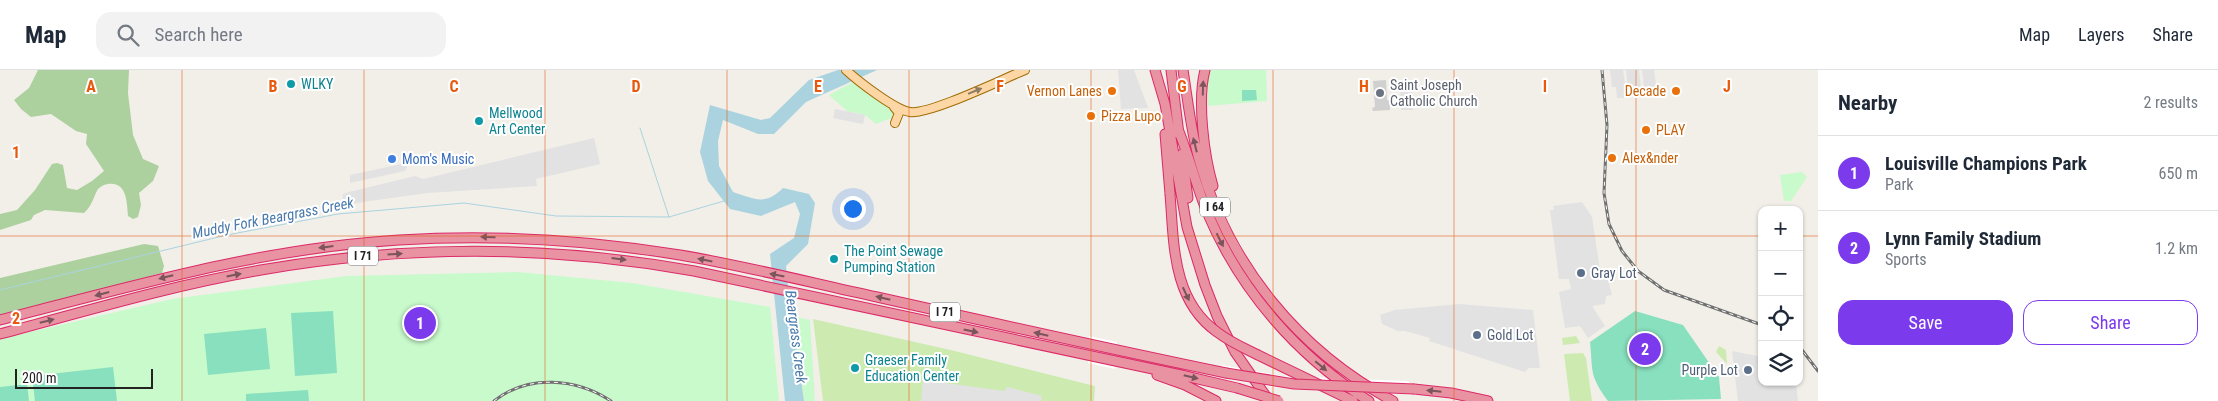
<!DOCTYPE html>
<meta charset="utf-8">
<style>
body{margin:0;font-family:"Roboto Condensed",sans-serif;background:#f2f2f3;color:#1f2937}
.controls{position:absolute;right:15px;bottom:15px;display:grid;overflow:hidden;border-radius:10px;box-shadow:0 1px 4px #0004}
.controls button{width:45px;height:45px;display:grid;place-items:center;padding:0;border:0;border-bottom:1px solid #e0e1e3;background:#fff;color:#1f2937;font:25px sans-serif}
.scale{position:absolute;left:15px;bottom:12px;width:138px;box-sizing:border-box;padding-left:5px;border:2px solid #222;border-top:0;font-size:14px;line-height:18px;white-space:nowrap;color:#222;-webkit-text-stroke:4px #fff;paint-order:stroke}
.you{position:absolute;left:852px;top:138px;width:18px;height:18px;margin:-12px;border:4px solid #fff;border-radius:50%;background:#1a73e8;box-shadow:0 0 0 8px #1a73e833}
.badge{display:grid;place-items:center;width:32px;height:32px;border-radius:50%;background:#7c3aed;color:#fff;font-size:16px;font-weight:700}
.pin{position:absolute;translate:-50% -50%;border:2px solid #fff;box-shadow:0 1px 5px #0006}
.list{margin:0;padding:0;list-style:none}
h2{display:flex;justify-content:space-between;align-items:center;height:65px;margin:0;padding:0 20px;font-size:21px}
h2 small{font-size:16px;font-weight:400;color:#747a83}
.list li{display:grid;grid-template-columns:32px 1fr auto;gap:15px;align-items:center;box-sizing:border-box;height:75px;padding:0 20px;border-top:1px solid #e0e1e3}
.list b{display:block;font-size:19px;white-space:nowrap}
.list p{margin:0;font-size:16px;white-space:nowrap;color:#747a83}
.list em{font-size:16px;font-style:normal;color:#747a83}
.actions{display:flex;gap:10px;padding:15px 20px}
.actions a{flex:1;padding:11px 0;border:1px solid #7c3aed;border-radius:15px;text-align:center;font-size:18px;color:#7c3aed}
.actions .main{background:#7c3aed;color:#fff}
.icon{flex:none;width:28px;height:28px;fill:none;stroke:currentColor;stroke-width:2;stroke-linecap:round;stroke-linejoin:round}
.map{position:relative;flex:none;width:1818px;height:331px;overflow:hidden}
header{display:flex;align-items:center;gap:30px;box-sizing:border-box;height:70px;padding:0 25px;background:#fff;border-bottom:1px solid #e0e1e3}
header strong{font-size:24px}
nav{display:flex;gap:28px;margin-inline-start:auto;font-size:18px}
.search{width:350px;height:45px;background:#f2f2f3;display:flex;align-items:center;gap:12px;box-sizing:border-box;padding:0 18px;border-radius:15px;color:#747a83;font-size:19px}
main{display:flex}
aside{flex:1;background:#fff}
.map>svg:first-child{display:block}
</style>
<header>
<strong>Map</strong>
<div class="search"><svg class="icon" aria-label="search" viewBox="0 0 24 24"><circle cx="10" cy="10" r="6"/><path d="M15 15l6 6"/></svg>Search here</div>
<nav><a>Map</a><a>Layers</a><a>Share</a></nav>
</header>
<main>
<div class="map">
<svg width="1818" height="331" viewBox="0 0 1818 331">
<rect width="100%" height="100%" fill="#f2efe9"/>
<path fill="#d0d0d0" d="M 1386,10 L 1387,30 L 1390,31 L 1390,40 L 1373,41 L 1372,38 L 1375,37 L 1373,11 Z"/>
<path fill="#cdebb0" d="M 813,249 L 955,281 L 1095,316 L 1094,331 L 823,331 Z
M 1576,266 L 1580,273 L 1563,275 L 1562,268 Z
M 1719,276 L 1726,280 L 1727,294 L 1716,282 Z
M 1583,283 L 1586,288 L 1592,331 L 1570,331 L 1564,284 Z"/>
<path fill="#add19e" d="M 38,0 L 129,0 L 128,23 L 133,65 L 143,89 L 159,96 L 153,111 L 139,123 L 141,135 L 138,147 L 133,149 L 128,146 C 127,133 127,111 108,114 C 105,114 100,117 98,119 C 93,128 92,136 84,143 L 45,140 L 34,145 L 31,150 L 0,160 L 0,144 L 17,140 L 35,120 L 52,94 L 57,93 L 63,95 L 67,118 L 77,120 L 92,111 L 104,101 L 86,74 L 87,64 L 76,61 L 51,44 L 31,47 L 21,39 L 14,30 L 29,18 Z
M 144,174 L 158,176 L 164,196 L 162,203 L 0,246 L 0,208 Z"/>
<path fill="#c8facc" d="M 1208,0 L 1266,0 L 1267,31 L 1207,36 Z
M 855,11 L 895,40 L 897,46 L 876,54 L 865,45 L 847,41 L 829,25 Z
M 1802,102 L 1807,107 L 1791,131 L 1784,131 L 1780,105 Z
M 518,202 L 632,213 L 770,237 L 779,331 L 0,331 L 0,269 L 172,229 L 346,206 Z
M 792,246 L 810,250 L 815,331 L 804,331 Z"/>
<path fill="#88e0be" d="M 1242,20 L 1256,20 L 1257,30 L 1242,31 Z
M 333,241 L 337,303 L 295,306 L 291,243 Z
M 1635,241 L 1683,255 L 1719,307 L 1721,329 L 1608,331 C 1589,305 1593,302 1590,272 Z
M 266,258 L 270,299 L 208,305 L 204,264 Z
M 113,297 L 117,331 L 35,331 L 32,306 Z
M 27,314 L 29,331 L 0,331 L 0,317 Z
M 308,320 L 309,331 L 246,331 L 246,324 Z"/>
<path fill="#e2e2e2" d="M 1118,0 L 1134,0 L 1148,38 L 1121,39 Z
M 1610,0 L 1623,0 L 1626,20 L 1628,19 L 1626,0 L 1639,0 L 1641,18 L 1644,18 L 1642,0 L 1654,0 L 1657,21 L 1653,21 L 1653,26 L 1617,28 L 1616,17 L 1612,17 Z
M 1404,15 L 1408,15 L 1408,20 L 1412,20 L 1413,40 L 1401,40 L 1400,19 L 1404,18 Z
M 835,39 L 865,45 L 863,54 L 833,48 Z
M 594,68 L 600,94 L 536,109 L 537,116 L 427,123 L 342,135 L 343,124 L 349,122 L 415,106 L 423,109 Z
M 406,93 L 407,97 L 405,101 L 350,113 L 350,105 Z
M 1582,132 L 1592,147 L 1600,200 L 1607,206 L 1612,225 L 1606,226 L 1605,234 L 1592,236 L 1605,256 L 1588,268 L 1580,256 L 1565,258 L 1559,222 L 1571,219 L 1569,209 L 1559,209 L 1550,140 L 1554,140 L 1553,136 Z
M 1459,234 L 1533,240 L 1540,298 L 1529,298 L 1525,302 L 1429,271 L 1430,268 L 1405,261 L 1398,261 L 1382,254 L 1380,245 L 1395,240 Z
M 1732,281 L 1762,287 L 1762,312 L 1796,312 L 1798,331 L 1738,331 Z
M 923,310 L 1004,321 L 1007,317 L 1042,326 L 1041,331 L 921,331 Z"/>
<path fill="#aad3df" d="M 838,0 L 877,0 L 806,32 L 774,64 L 758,64 L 723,50 L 718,71 L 719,96 L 733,122 C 755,129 765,136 783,118 L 809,124 L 815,133 L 808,174 L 786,196 L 789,228 L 804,331 L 785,331 L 770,184 L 794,168 L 800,144 L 795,132 L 761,146 L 730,139 L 708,111 L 700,82 L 710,35 L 761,50 L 770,48 L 809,10 Z"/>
<path fill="#fff" d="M 1089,266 L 1117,272 L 1115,299 L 1088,293 Z
M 1221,295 L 1283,306 L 1408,311 L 1418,325 L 1273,317 L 1231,310 Z"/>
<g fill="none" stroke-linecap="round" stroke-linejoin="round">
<path stroke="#aad3df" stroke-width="1" d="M 640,58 L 669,147
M 0,220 L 227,165 L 338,144 L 464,133 L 556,146 L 669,147 L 724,131"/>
<g stroke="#a06b00" stroke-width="10">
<path id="primary" d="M 846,0 C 858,11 895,40 910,42 C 929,45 1003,9 1025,0
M 894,37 L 899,43 L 895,53"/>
</g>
<g stroke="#dc2a67" stroke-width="11">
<path id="highway" d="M 1155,0 L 1165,34 L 1187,157 L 1205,215 L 1217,246 L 1235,282 L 1268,329
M 1171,0 L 1179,64
M 1183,0 C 1188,31 1191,63 1200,93 C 1229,195 1299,281 1393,331
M 1205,0 C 1197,30 1204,85 1213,116
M 1178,59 C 1189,86 1196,115 1207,142 C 1240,220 1297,286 1369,331
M 1165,64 L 1170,124
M 1182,84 L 1188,128
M 0,250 C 132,216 263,178 399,170 C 493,164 588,170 680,185 C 746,196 812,213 877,227 C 993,253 1110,279 1226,303
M 0,264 C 86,241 173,215 261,200 C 404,175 550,175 694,201 L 1181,305 L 1237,318
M 1258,285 L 1353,331
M 1157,305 L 1185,315 L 1216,331
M 1414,319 L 1451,323 L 1488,331"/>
</g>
<use href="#primary" stroke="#fcd6a4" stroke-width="8"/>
<use href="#highway" stroke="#e892a2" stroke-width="9"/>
<g stroke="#707070" stroke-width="3">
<path id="rail" d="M 1602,0 L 1607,55 L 1604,123 L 1609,154 L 1622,181 L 1638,201 L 1664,220 L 1762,255
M 1799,276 L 1818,301
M 494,331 C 528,304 576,308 611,331"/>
</g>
<use href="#rail" stroke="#fff" stroke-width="1" stroke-dasharray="4" stroke-linecap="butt"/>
<g stroke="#dc2a67" stroke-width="11" stroke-linecap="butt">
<path id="highway-bridge" d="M 1170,124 C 1174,174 1172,230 1217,262 C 1230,272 1244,278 1258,285
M 1226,303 L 1294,314 L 1414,319
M 1237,318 L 1279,331"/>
</g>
<use href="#highway-bridge" stroke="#e892a2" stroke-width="9"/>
</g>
<defs><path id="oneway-solid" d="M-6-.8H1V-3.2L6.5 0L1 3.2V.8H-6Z" transform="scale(1.25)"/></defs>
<g fill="#7b545c">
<use href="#oneway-solid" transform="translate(1203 18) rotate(-88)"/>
<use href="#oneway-solid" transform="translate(1195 75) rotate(-104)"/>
<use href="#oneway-solid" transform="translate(488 167) rotate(-179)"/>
<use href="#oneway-solid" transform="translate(1220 170) rotate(63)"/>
<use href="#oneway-solid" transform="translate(326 177) rotate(173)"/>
<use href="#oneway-solid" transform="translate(395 184) rotate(-4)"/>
<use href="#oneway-solid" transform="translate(619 189) rotate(7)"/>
<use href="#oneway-solid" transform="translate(705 190) rotate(-169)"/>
<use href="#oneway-solid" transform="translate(234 205) rotate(-11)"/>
<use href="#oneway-solid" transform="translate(777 205) rotate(-169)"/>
<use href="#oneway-solid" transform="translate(166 207) rotate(166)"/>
<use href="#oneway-solid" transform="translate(102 224) rotate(165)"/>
<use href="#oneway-solid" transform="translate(1186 224) rotate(65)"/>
<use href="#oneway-solid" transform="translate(883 228) rotate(-167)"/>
<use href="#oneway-solid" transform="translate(47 251) rotate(-14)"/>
<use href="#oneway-solid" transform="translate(971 261) rotate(12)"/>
<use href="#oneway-solid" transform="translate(1041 264) rotate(-167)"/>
<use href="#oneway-solid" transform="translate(1321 296) rotate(40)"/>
<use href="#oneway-solid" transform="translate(1191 307) rotate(13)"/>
<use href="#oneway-solid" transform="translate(1434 321) rotate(-174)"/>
</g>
<use fill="#8f7c63" href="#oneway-solid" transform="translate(975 21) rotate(-22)"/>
<path fill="none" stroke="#e8590c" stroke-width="1" stroke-opacity="0.55" d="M 182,0 L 182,331M 364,0 L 364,331M 545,0 L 545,331M 727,0 L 727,331M 909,0 L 909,331M 1091,0 L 1091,331M 1273,0 L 1273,331M 1454,0 L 1454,331M 1636,0 L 1636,331M 0,166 L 1762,166M 1799,166 L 1818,166"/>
<g fill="#0f9aa8" stroke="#fff" stroke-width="2">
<circle cx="291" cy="14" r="5"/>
<circle cx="479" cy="51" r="5"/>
<circle cx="834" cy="189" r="5"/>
<circle cx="855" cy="298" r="5"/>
</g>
<g fill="#e8710a" stroke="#fff" stroke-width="2">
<circle cx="1112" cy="21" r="5"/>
<circle cx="1676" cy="21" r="5"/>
<circle cx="1091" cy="46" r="5"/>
<circle cx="1646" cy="60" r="5"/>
<circle cx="1612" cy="88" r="5"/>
</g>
<circle fill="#6b7280" stroke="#fff" stroke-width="2" cx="1380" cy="23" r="5"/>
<circle fill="#3f7fe0" stroke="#fff" stroke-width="2" cx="392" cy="89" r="5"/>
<g fill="#5c6f8a" stroke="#fff" stroke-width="2">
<circle cx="1581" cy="203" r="5"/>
<circle cx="1477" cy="265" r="5"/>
<circle cx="1748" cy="300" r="5"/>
</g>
<g text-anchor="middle" stroke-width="4" stroke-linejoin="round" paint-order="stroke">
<g fill="#fff" stroke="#646464" stroke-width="1">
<rect x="1200" y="127.5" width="30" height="19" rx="4"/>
<rect x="348" y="176.5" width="30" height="19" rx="4"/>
<rect x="930" y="232.5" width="30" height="19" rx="4"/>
</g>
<g font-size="12" font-weight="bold" fill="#222">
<text x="1215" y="141">I 64</text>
<text x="363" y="190">I 71</text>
<text x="945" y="246">I 71</text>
</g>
<g font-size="14" fill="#0d838f" stroke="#fff" text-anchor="start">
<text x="301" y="19">WLKY</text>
<text x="489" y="48">Mellwood<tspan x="489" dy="16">Art Center</tspan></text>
<text x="844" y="186">The Point Sewage<tspan x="844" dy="16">Pumping Station</tspan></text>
<text x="865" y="295">Graeser Family<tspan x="865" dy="16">Education Center</tspan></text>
</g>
<g font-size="14" fill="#5b616d" stroke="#fff" text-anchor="start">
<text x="1390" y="20">Saint Joseph<tspan x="1390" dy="16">Catholic Church</tspan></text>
</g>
<g font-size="14" fill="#c56008" stroke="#fff" text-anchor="start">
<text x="1102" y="26" text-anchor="end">Vernon Lanes</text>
<text x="1666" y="26" text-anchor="end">Decade</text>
<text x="1101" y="51">Pizza Lupo</text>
<text x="1656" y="65">PLAY</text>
<text x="1622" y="93">Alex&amp;nder</text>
</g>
<g font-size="14" fill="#366cbe" stroke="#fff" text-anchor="start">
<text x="402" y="94">Mom's Music</text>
</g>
<g font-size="14" fill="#4e5e75" stroke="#fff" text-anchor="start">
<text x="1591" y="208">Gray Lot</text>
<text x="1487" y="270">Gold Lot</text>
<text x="1738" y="305" text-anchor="end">Purple Lot</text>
</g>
<g font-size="15" font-style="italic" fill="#4a7aab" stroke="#fff">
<text transform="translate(273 148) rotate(-11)" y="5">Muddy Fork Beargrass Creek</text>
<text transform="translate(796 267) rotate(83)" y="5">Beargrass Creek</text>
</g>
</g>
<g font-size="16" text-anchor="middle" font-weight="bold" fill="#e8590c" stroke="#fff" stroke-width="4" stroke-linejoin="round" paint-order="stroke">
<text x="91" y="22">A</text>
<text x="273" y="22">B</text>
<text x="454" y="22">C</text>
<text x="636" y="22">D</text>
<text x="818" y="22">E</text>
<text x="1000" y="22">F</text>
<text x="1182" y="22">G</text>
<text x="1364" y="22">H</text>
<text x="1545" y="22">I</text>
<text x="1727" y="22">J</text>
<text x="16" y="88">1</text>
<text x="16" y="254">2</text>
</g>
</svg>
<div class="controls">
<button>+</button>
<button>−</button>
<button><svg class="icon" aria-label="locate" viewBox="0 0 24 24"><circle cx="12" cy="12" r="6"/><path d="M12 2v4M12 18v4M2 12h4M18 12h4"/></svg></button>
<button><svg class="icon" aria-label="layers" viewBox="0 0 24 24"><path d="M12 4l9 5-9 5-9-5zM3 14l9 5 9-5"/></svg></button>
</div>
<div class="scale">200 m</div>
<div class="you"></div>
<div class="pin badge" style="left:420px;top:253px">1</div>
<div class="pin badge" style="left:1645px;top:279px">2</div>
</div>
<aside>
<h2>Nearby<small>2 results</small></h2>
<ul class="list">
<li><span class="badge">1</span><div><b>Louisville Champions Park</b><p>Park</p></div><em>650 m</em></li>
<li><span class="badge">2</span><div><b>Lynn Family Stadium</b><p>Sports</p></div><em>1.2 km</em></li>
</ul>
<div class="actions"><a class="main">Save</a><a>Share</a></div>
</aside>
</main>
